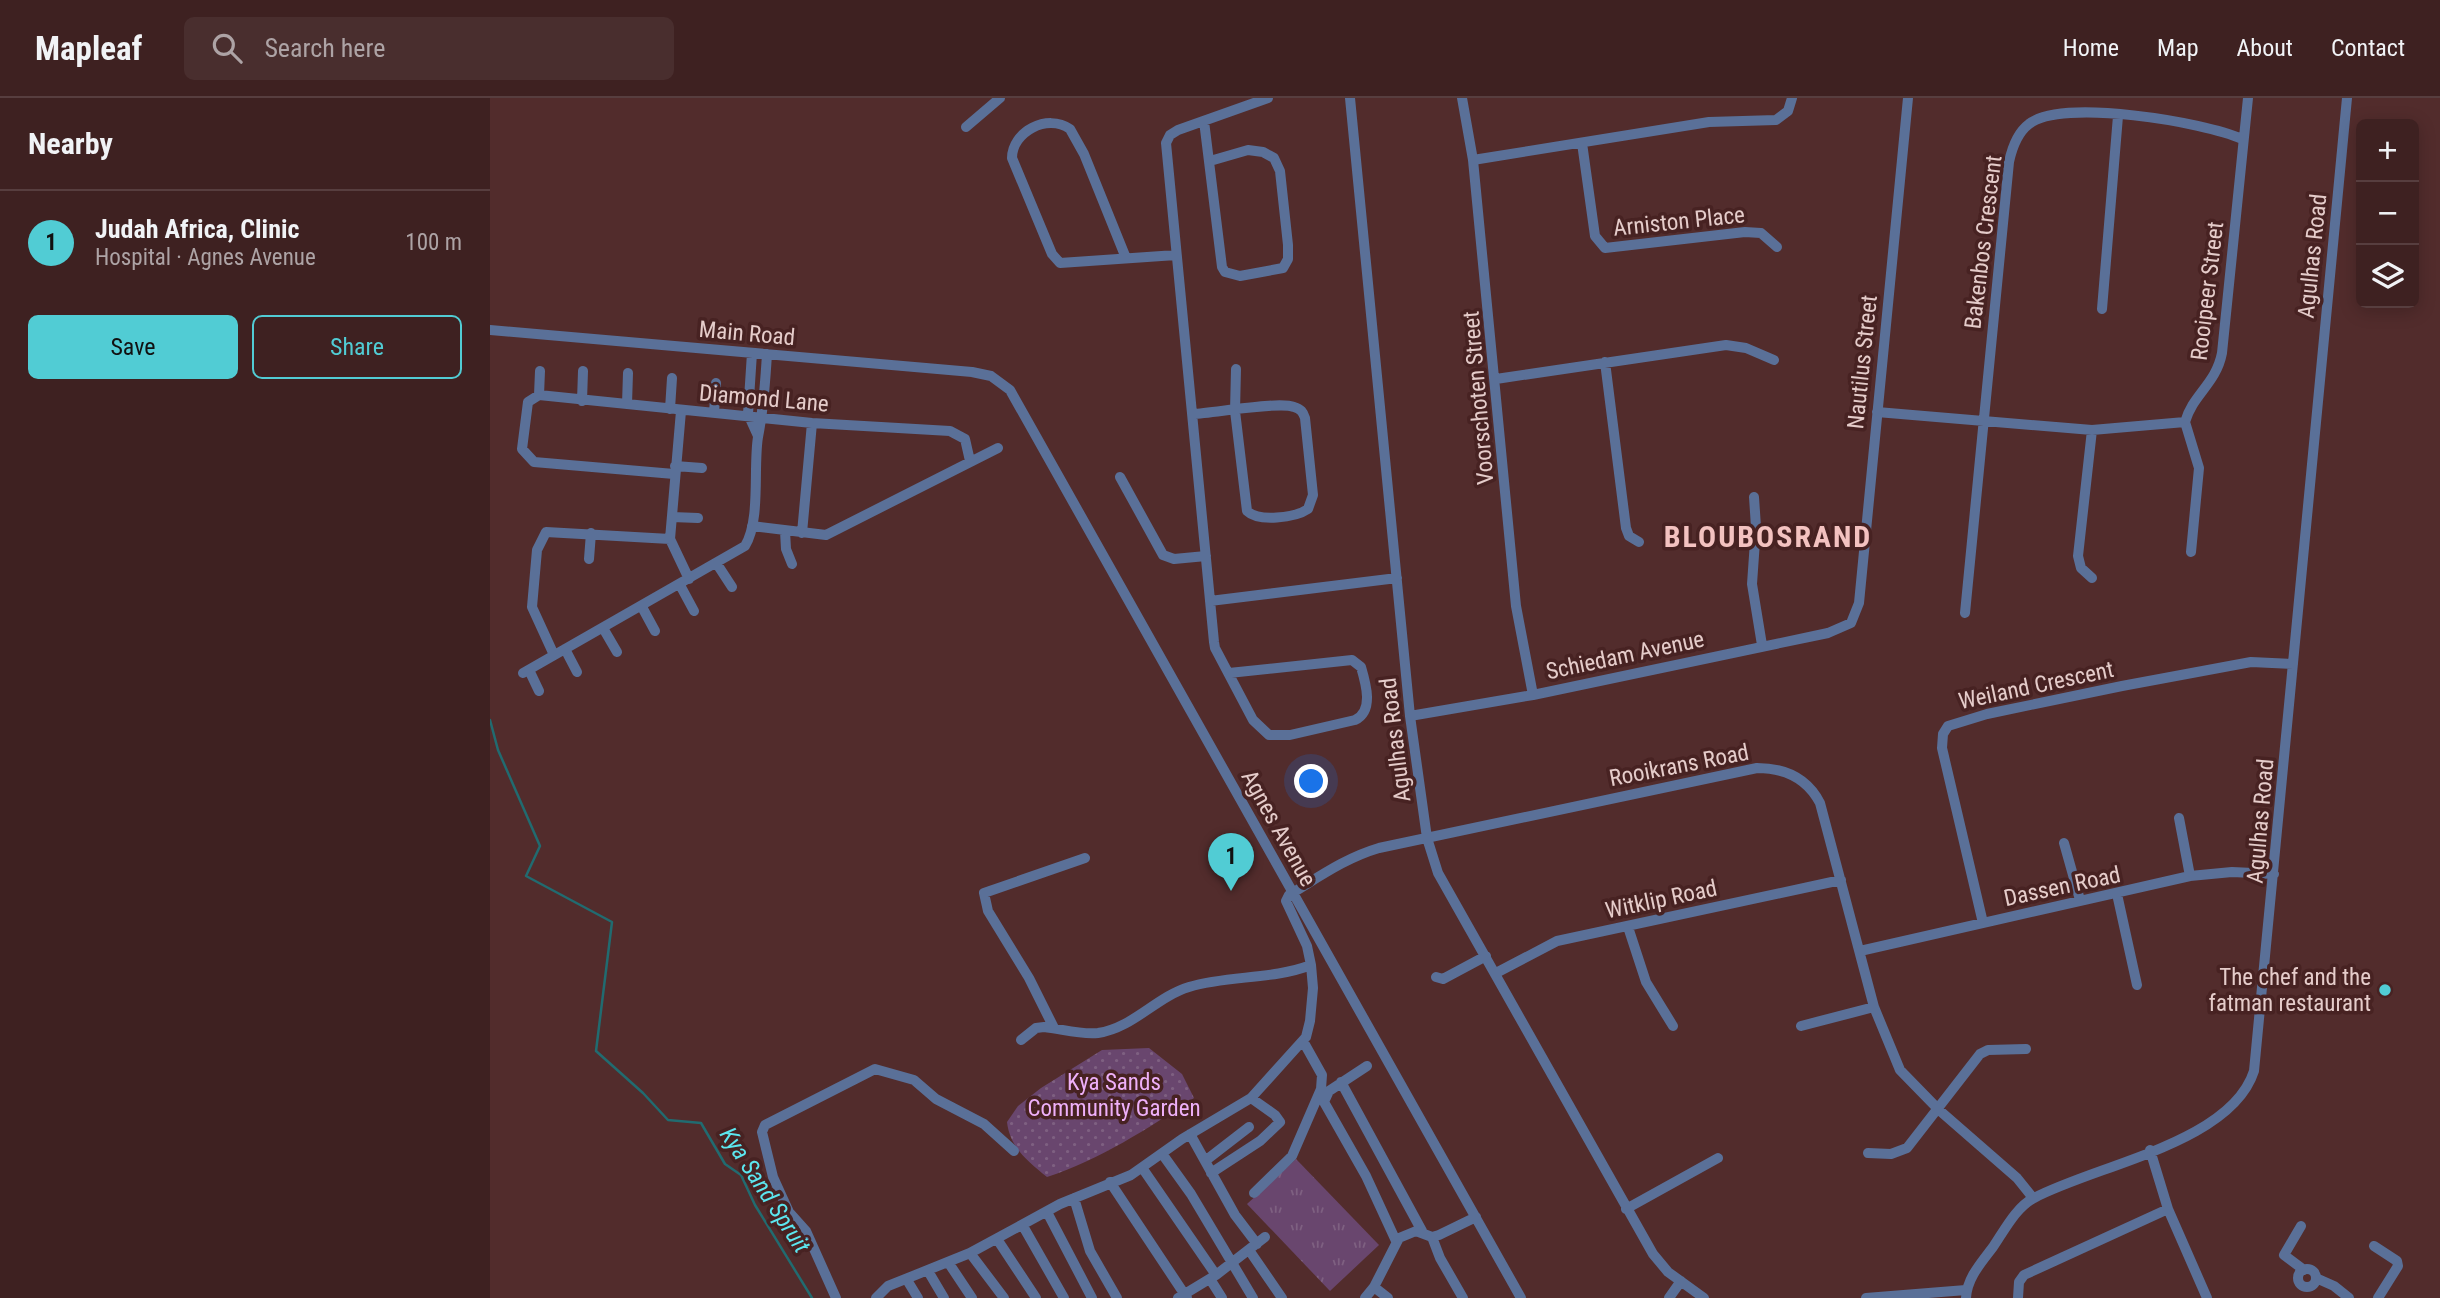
<!DOCTYPE html>
<meta charset="utf-8">
<style>
body{margin:0;font-family:"Roboto Condensed",sans-serif;background:#492e2e;color:#f1f3f6}
.controls{position:absolute;right:21px;top:21px;display:grid;overflow:hidden;border-radius:10px;box-shadow:0 4px 18px #0003}
.controls button{width:63px;height:63px;display:grid;place-items:center;padding:0;border:0;border-bottom:2px solid #573e3f;background:#3e2121;color:#f1f3f6;font:35px sans-serif}
.you{position:absolute;left:822px;top:684px;width:24px;height:24px;margin:-18px;border:5px solid #fff;border-radius:50%;background:#1a73e8;box-shadow:0 0 0 10px #1a73e833}
.badge{display:grid;place-items:center;width:46px;height:46px;border-radius:50%;background:#51ccd4;color:#111;font-size:23px;font-weight:700}
.pin{position:absolute;translate:-50% -58px;filter:drop-shadow(0 2px 4px #0008)}
.pin::after{content:'';position:absolute;top:37px;width:24px;height:21px;background:inherit;clip-path:polygon(0 0,100% 0,50% 100%)}
.list{margin:0;padding:0;list-style:none}
h2{display:flex;justify-content:space-between;align-items:center;height:91px;margin:0;padding:0 28px;font-size:30px}
h2 small{font-size:23px;font-weight:400;color:#ada3a5}
.list li{display:grid;grid-template-columns:46px 1fr auto;gap:21px;align-items:center;box-sizing:border-box;height:105px;padding:0 28px;border-top:2px solid #573e3f}
.list b{display:block;font-size:26px;white-space:nowrap}
.list p{margin:0;font-size:23px;white-space:nowrap;color:#ada3a5}
.list em{font-size:23px;font-style:normal;color:#ada3a5}
.actions{display:flex;gap:14px;padding:21px 28px}
.actions a{flex:1;padding:16px 0;border:2px solid #51ccd4;border-radius:10px;text-align:center;font-size:24px;color:#51ccd4}
.actions .main{background:#51ccd4;color:#111}
.icon{flex:none;width:38px;height:38px;fill:none;stroke:currentColor;stroke-width:2;stroke-linecap:round;stroke-linejoin:round}
.map{position:relative;flex:none;width:1950px;height:1200px;overflow:hidden}
header{display:flex;align-items:center;gap:42px;box-sizing:border-box;height:98px;padding:0 35px;background:#3e2121;border-bottom:2px solid #573e3f}
header strong{font-size:33px}
nav{display:flex;gap:38px;margin-inline-start:auto;font-size:24px}
.search{width:490px;height:63px;background:#492e2e;display:flex;align-items:center;gap:18px;box-sizing:border-box;padding:0 24px;border-radius:10px;color:#ada3a5;font-size:26px}
main{display:flex}
aside{flex:1;background:#3e2121}
.map>svg:first-child{display:block}
</style>
<header>
<strong>Mapleaf</strong>
<div class="search"><svg class="icon" aria-label="search" viewBox="0 0 24 24"><circle cx="10" cy="10" r="6"/><path d="M15 15l6 6"/></svg>Search here</div>
<nav><a>Home</a><a>Map</a><a>About</a><a>Contact</a></nav>
</header>
<main>
<aside>
<h2>Nearby<small></small></h2>
<ul class="list">
<li><span class="badge">1</span><div><b>Judah Africa, Clinic</b><p>Hospital · Agnes Avenue</p></div><em>100 m</em></li>
</ul>
<div class="actions"><a class="main">Save</a><a>Share</a></div>
</aside>
<div class="map">
<svg width="1950" height="1200" viewBox="0 0 1950 1200">
<defs>
<pattern id="grass-tufts" width="24" height="20" patternUnits="userSpaceOnUse" patternTransform="scale(1.75)"><rect width="24" height="20" fill="#69466e"/><path d="M3 7l-1-3M5 7V3M7 7l1-3M15 17l-1-3M17 17v-4M19 17l1-3" fill="none" stroke="#7e6081"/></pattern>
<pattern id="garden-dots" width="8" height="8" patternUnits="userSpaceOnUse" patternTransform="scale(1.75)"><rect width="8" height="8" fill="#69466e"/><path d="M2 2h.1M6 6h.1" fill="none" stroke="#7e6081" stroke-width="1.8" stroke-linecap="round"/></pattern>
</defs>
<rect width="100%" height="100%" fill="#522c2c"/>
<path fill="url(#grass-tufts)" d="M 806,1061 L 889,1147 L 840,1193 L 757,1106 Z"/>
<path fill="url(#garden-dots)" d="M 659,950 L 692,976 L 704,1000 C 659,1030 609,1062 557,1079 C 538,1063 520,1050 517,1024 L 528,1008 L 551,990 L 612,952 Z"/>
<g fill="none" stroke-linecap="round" stroke-linejoin="round">
<path stroke="#216b70" stroke-width="2.5" d="M 0,622 L 8,652 L 50,748 L 36,778 L 122,824 L 106,953 L 153,995 L 178,1022 L 211,1025 L 235,1066 L 251,1077 L 265,1107 L 322,1200"/>
<path stroke="#5a7098" stroke-width="10" d="M 860,0 L 920,618 L 937,740 L 948,775 L 1163,1156 L 1178,1174 L 1214,1200
M 972,0 L 983,62 L 1026,508 L 1043,597
M 714,23 L 732,169 L 735,174 L 750,178 L 793,170 L 798,161 L 798,147 L 790,73 L 784,60 L 773,54 L 758,52 L 720,63
M 476,29 L 510,0
M 1092,45 L 1105,138 L 1115,150 L 1255,134 L 1271,135 L 1287,149
M 983,62 L 1219,24 L 1286,22 L 1298,13 L 1302,0
M 636,160 L 594,56 L 580,31 C 557,15 522,34 522,60 L 562,156 L 570,165 L 686,157
M 1612,211 L 1628,18
M 0,232 L 482,274 L 501,278 L 520,292 L 1031,1200
M 262,255 L 258,316 L 268,338
M 1115,264 L 1136,430 L 1139,438 L 1149,444
M 1006,281 L 1236,247 L 1256,250 L 1284,262
M 49,297 L 50,273
M 92,303 L 93,273
M 137,306 L 138,275
M 180,311 L 182,280
M 191,313 L 180,441 L 199,481
M 1387,314 L 1602,332 L 1695,324 C 1703,296 1726,286 1732,255 L 1758,0
M 224,315 L 226,285
M 703,316 C 724,315 789,303 804,309 C 811,311 813,314 815,320 L 823,397 L 818,411 C 805,420 768,424 757,413 L 745,313 L 746,271
M 1695,324 L 1709,370 L 1701,454
M 185,368 L 212,370
M 184,376 L 44,364 L 32,351 L 38,304 L 49,297 L 322,325 L 460,333 L 475,341 L 480,363
M 630,379 L 673,457 L 684,461 L 716,458
M 1264,399 L 1266,429 L 1262,486 L 1272,547
M 182,419 L 208,420
M 262,428 L 336,437 L 508,350
M 295,433 L 296,451 L 302,466
M 312,435 L 322,325
M 99,461 L 101,435
M 227,466 L 242,489
M 1602,480 L 1591,470 L 1588,458 L 1602,332
M 190,487 L 204,513
M 720,503 L 907,480
M 152,509 L 165,533
M 1475,515 L 1519,64 C 1522,50 1527,35 1539,26 C 1571,0 1715,24 1752,41
M 113,530 L 127,554
M 75,551 L 87,574
M 64,557 L 42,509 L 47,452 L 56,434 L 180,441
M 39,572 L 49,593
M 33,575 L 255,448 C 271,422 263,369 268,339 C 274,309 275,286 277,256
M 739,575 L 862,562 L 871,569 C 876,586 884,613 865,622 L 800,637 L 779,637 L 763,622 L 725,550 L 724,544 L 676,45 L 680,37 L 688,32 L 778,0
M 920,618 L 1043,597 L 1338,535 L 1361,525 L 1369,505 L 1418,0
M 1689,720 L 1700,778
M 1574,745 L 1590,802
M 1627,796 L 1647,887
M 1493,825 L 1452,650 L 1453,636 L 1458,628 L 1497,616 L 1632,588 L 1761,564 L 1803,566
M 1138,829 L 1156,884 L 1183,928
M 1370,853 L 1700,778 L 1742,774 L 1784,776
M 1006,875 L 1067,843 L 1351,782
M 946,879 L 953,881 L 996,858
M 1311,928 L 1384,909
M 564,930 L 539,880 L 498,813 L 494,795 L 595,760
M 531,942 L 546,930 L 554,929 C 572,931 591,937 608,935 C 643,930 666,899 699,889 C 739,877 782,882 821,867
M 877,968 L 839,993 L 834,1004 L 876,1078 L 906,1143
M 851,984 L 932,1133
M 700,1036 L 745,1117 L 767,1146
M 1660,1052 L 1678,1111 L 1717,1200
M 1378,1055 L 1401,1056 L 1417,1050 L 1490,956 L 1498,952 L 1536,951
M 673,1057 L 701,1096 L 763,1200
M 715,1063 L 759,1029
M 653,1071 L 726,1177
M 721,1075 L 770,1043 L 790,1024 L 785,1017 L 761,1000
M 620,1084 L 697,1200
M 764,1095 L 802,1058 L 831,991 L 832,977 L 813,943
M 584,1100 L 600,1153 L 627,1200
M 1136,1111 L 1228,1060
M 557,1114 L 602,1200
M 533,1128 L 574,1200
M 1811,1128 L 1794,1157 L 1814,1172
M 942,1139 L 950,1160 L 973,1200
M 507,1141 L 546,1200
M 1884,1148 L 1907,1163 L 1908,1168 L 1888,1200
M 759,1152 L 792,1200
M 480,1155 L 514,1200
M 458,1164 L 482,1200
M1808 1180a9 9 0 1 1 18 0a9 9 0 1 1-18 0Z
M 438,1173 L 454,1200
M 1826,1180 L 1844,1188 L 1859,1200
M 720,1181 L 732,1200
M 417,1182 L 428,1200
M 884,1189 L 898,1200
M 346,1200 L 316,1133 L 299,1114 L 283,1079 L 272,1034 L 275,1027 L 385,971 L 424,982 L 446,1001 L 494,1026 L 524,1053
M 386,1200 L 398,1188 L 480,1155 L 570,1106 L 641,1077 L 692,1041 L 761,1000 L 816,939 L 820,923 L 823,890 L 821,867 L 817,848 L 796,803 L 799,797 C 829,779 855,760 889,750 L 1267,670 C 1294,670 1317,680 1330,705 L 1384,909 L 1410,972 L 1449,1012 L 1527,1080 L 1543,1100
M 688,1200 L 726,1177 L 775,1139
M 875,1200 L 884,1189 L 909,1140 L 926,1133 L 942,1139 L 949,1137 L 986,1119
M 1179,1200 L 1191,1183
M 1376,1200 L 1476,1192
M 1476,1200 C 1477,1180 1491,1165 1503,1149 C 1514,1133 1526,1109 1544,1100 C 1606,1067 1741,1045 1764,973 L 1857,0
M 1528,1200 L 1529,1184 L 1534,1177 L 1678,1111"/>
</g>
<circle fill="#51ccd4" stroke="#472222" stroke-width="2.5" cx="1895" cy="892" r="7"/>
<g text-anchor="middle" stroke-width="7" stroke-linejoin="round" paint-order="stroke">
<g font-size="23" fill="#e5ccca" stroke="#472222">
<text transform="translate(1189 123) rotate(-6)" y="8">Arniston Place</text>
<text transform="translate(1493 144) rotate(-83)" y="8">Bakenbos Crescent</text>
<text transform="translate(1822 158) rotate(-84)" y="8">Agulhas Road</text>
<text transform="translate(1717 193) rotate(-83)" y="8">Rooipeer Street</text>
<text transform="translate(257 235) rotate(5)" y="8">Main Road</text>
<text transform="translate(1372 264) rotate(-84)" y="8">Nautilus Street</text>
<text transform="translate(274 300) rotate(5)" y="8">Diamond Lane</text>
<text transform="translate(988 300) rotate(-95)" y="8">Voorschoten Street</text>
<text transform="translate(1135 557) rotate(-12)" y="8">Schiedam Avenue</text>
<text transform="translate(1546 587) rotate(-12)" y="8">Weiland Crescent</text>
<text transform="translate(905 642) rotate(-97)" y="8">Agulhas Road</text>
<text transform="translate(1189 667) rotate(-11)" y="8">Rooikrans Road</text>
<text transform="translate(1770 723) rotate(-85)" y="8">Agulhas Road</text>
<text transform="translate(789 730) rotate(61)" y="8">Agnes Avenue</text>
<text transform="translate(1572 788) rotate(-12)" y="8">Dassen Road</text>
<text transform="translate(1171 801) rotate(-12)" y="8">Witklip Road</text>
</g>
<g font-size="23" fill="#e5ccca" stroke="#472222" text-anchor="end">
<text x="1881" y="887">The chef and the<tspan x="1881" dy="26">fatman restaurant</tspan></text>
</g>
<g font-size="23" fill="#eeb0f9" stroke="#472222">
<text x="624" y="992">Kya Sands<tspan x="624" dy="26">Community Garden</tspan></text>
</g>
<g font-size="24" font-style="italic" fill="#5ce6ef" stroke="#472222">
<text transform="translate(275 1092) rotate(57)" y="8">Kya Sand Spruit</text>
</g>
<g font-size="30" font-weight="bold" letter-spacing="2" fill="#f3c2c0" stroke="#472222">
<text x="1278" y="449">BLOUBOSRAND</text>
</g>
</g>
</svg>
<div class="controls">
<button>+</button>
<button>−</button>
<button><svg class="icon" aria-label="layers" viewBox="0 0 24 24"><path d="M12 4l9 5-9 5-9-5zM3 14l9 5 9-5"/></svg></button>
</div>
<div class="you"></div>
<div class="pin badge" style="left:741px;top:793px">1</div>
</div>
</main>
